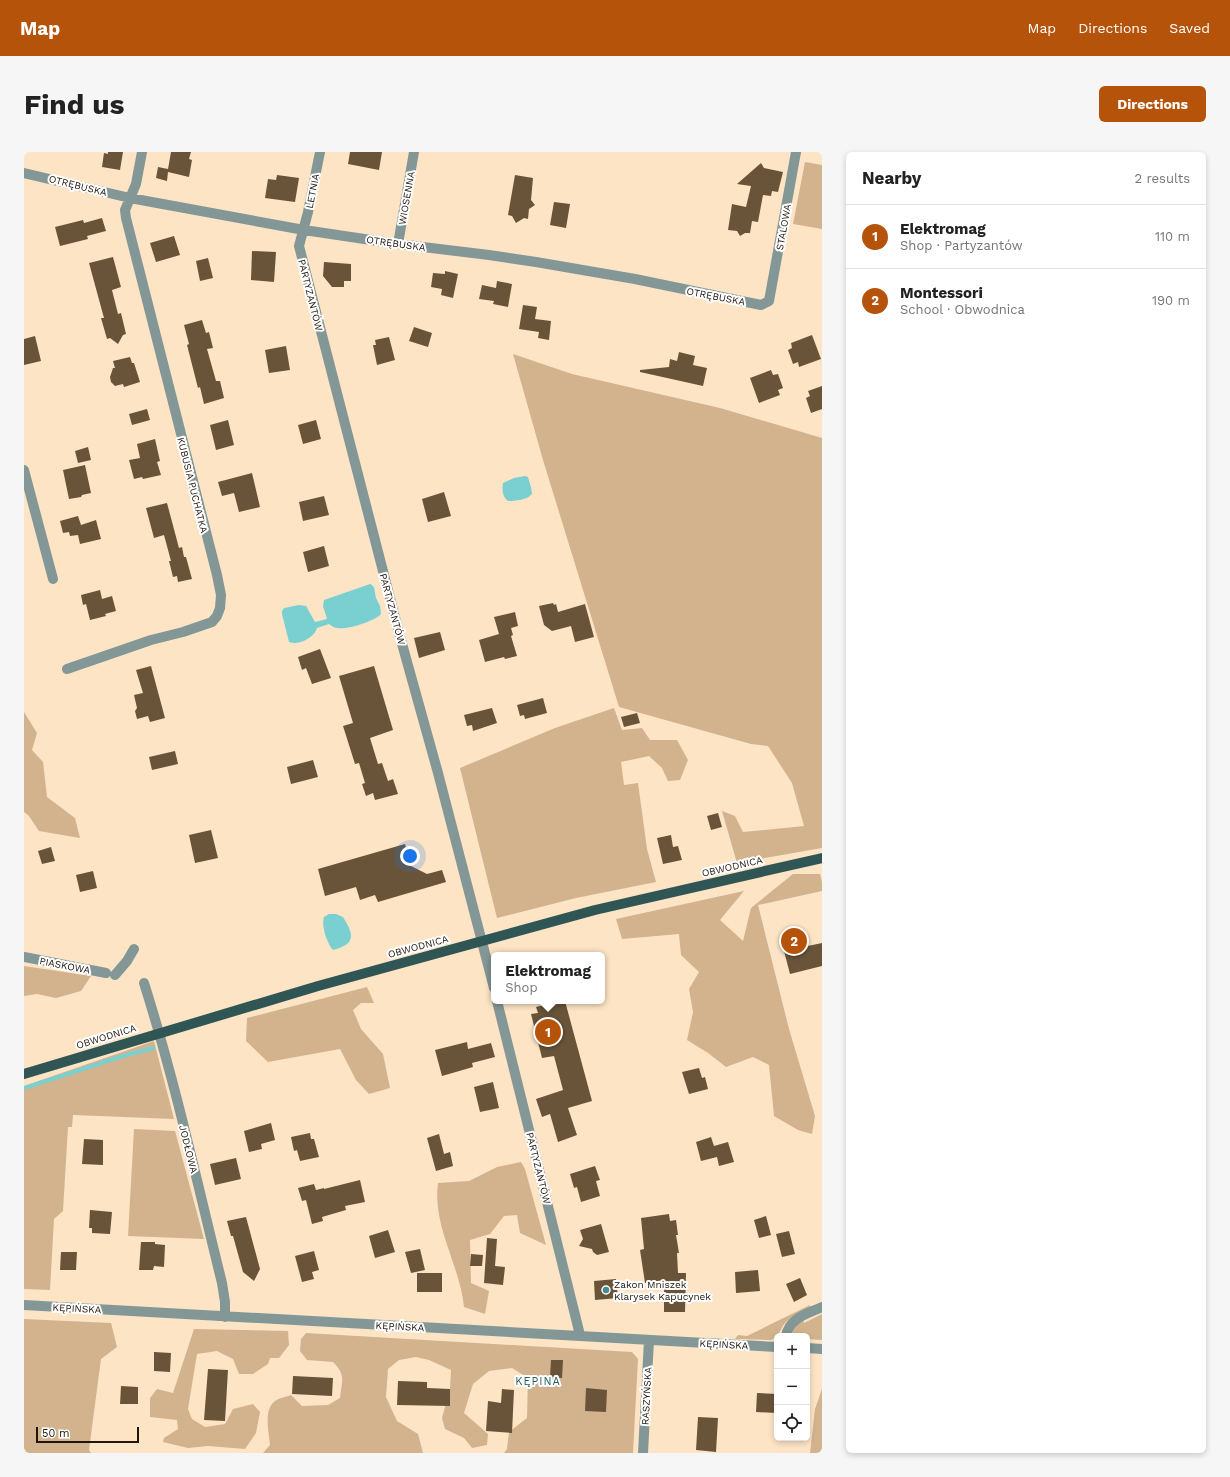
<!DOCTYPE html>
<meta charset="utf-8">
<style>
body{margin:0;font-family:"Work Sans",sans-serif;background:#f6f6f6;color:#222}
.controls{position:absolute;right:12px;bottom:12px;display:grid;overflow:hidden;border-radius:6px;box-shadow:0 2px 6px #0003}
.controls button{width:36px;height:36px;display:grid;place-items:center;padding:0;border:0;border-bottom:1px solid #e0e0e0;background:#fff;color:#222;font:20px sans-serif}
.scale{position:absolute;left:12px;bottom:10px;width:103px;box-sizing:border-box;padding-left:4px;border:2px solid #1f160b;border-top:0;font-size:11px;line-height:14px;white-space:nowrap;color:#1f160b;-webkit-text-stroke:3px #fff;paint-order:stroke}
.you{position:absolute;left:386px;top:704px;width:14px;height:14px;margin:-10px;border:3px solid #fff;border-radius:50%;background:#1a73e8;box-shadow:0 0 0 6px #1a73e833}
.badge{display:grid;place-items:center;width:26px;height:26px;border-radius:50%;background:#b45309;color:#fff;font-size:13px;font-weight:700}
.pin{position:absolute;translate:-50% -50%;border:2px solid #fff;box-shadow:0 1px 4px #0006}
.popup{position:absolute;left:467px;top:800px;width:114px;height:52px;box-sizing:border-box;display:grid;place-content:center;border-radius:6px;background:#fff;filter:drop-shadow(0 1px 3px #0005);font-size:13px;white-space:nowrap;color:#767676}
.popup b{font-size:15px;color:#222}
.popup::after{content:'';position:absolute;left:50%;top:100%;margin-left:-8px;border:8px solid transparent;border-top-color:#fff}
.list{margin:0;padding:0;list-style:none}
h2{display:flex;justify-content:space-between;align-items:center;height:52px;margin:0;padding:0 16px;font-size:17px}
h2 small{font-size:13px;font-weight:400;color:#767676}
.list li{display:grid;grid-template-columns:26px 1fr auto;gap:12px;align-items:center;box-sizing:border-box;height:64px;padding:0 16px;border-top:1px solid #e0e0e0}
.list b{display:block;font-size:15px;white-space:nowrap}
.list p{margin:0;font-size:13px;white-space:nowrap;color:#767676}
.list em{font-size:13px;font-style:normal;color:#767676}
.icon{flex:none;width:22px;height:22px;fill:none;stroke:currentColor;stroke-width:2;stroke-linecap:round;stroke-linejoin:round}
.map{position:relative;flex:none;width:798px;height:1301px;overflow:hidden;border-radius:6px}
header{display:flex;align-items:center;gap:24px;box-sizing:border-box;height:56px;padding:0 20px;background:#b45309;color:#fff}
header strong{font-size:19px}
nav{display:flex;gap:22px;margin-inline-start:auto;font-size:14px}
.intro{display:flex;align-items:center;justify-content:space-between;box-sizing:border-box;height:96px;padding:0 24px}
h1{margin:0;font-size:28px}
.button{padding:10px 18px;border-radius:6px;background:#b45309;color:#fff;font-size:14px;font-weight:700}
main{display:flex;gap:24px;padding:0 24px}
aside{flex:1;background:#fff;border-radius:6px;box-shadow:0 2px 6px #0003}
.map>svg:first-child{display:block}
</style>
<header>
<strong>Map</strong>
<nav><a>Map</a><a>Directions</a><a>Saved</a></nav>
</header>
<div class="intro"><h1>Find us</h1><a class="button">Directions</a></div>
<main>
<div class="map">
<svg width="798" height="1301" viewBox="0 0 798 1301">
<rect width="100%" height="100%" fill="#fde4c5"/>
<path fill="#d2b38e" d="M 781,10 L 798,13 L 798,77 L 769,72 Z
M 489,202 L 548,222 L 696,256 L 798,286 L 798,696 L 713,711 L 698,659 L 711,664 L 719,680 L 780,674 L 768,631 L 744,594 L 727,592 L 595,555 L 519,308 Z
M 590,556 L 598,578 L 618,576 L 626,588 L 653,588 L 664,608 L 656,628 L 644,629 L 638,616 L 625,604 L 597,610 L 600,633 L 614,631 L 623,697 L 632,730 L 552,746 L 473,766 L 436,616 L 531,576 Z
M 0,560 L 13,581 L 8,598 L 19,610 L 23,645 L 51,666 L 56,686 L 15,679 L 5,664 L 0,660 Z
M 769,722 L 796,722 L 798,730 L 798,739 L 734,753 L 765,877 L 791,964 L 788,982 L 774,978 L 750,964 L 745,913 L 729,905 L 702,915 L 684,901 L 663,888 L 669,860 L 665,837 L 675,820 L 657,803 L 655,782 L 598,787 L 592,767 L 720,739 L 696,768 L 719,789 L 727,756 Z
M 0,814 L 67,824 L 57,839 L 32,846 L 13,842 L 0,844 Z
M 343,835 L 350,851 L 337,851 L 329,858 L 337,877 L 359,902 L 366,936 L 345,942 L 332,928 L 316,897 L 244,910 L 222,889 L 223,866 Z
M 130,889 L 150,967 L 49,963 L 48,975 L 44,975 L 39,1059 L 30,1067 L 26,1138 L 0,1137 L 0,934 Z
M 110,977 L 151,979 L 180,1087 L 104,1084 Z
M 497,1010 L 501,1017 L 522,1093 L 496,1081 L 493,1063 L 480,1064 L 466,1082 L 446,1088 L 447,1131 L 465,1139 L 461,1162 L 440,1155 C 436,1113 408,1074 414,1031 L 445,1029 L 473,1015 Z
M 786,1153 L 786,1157 C 779,1160 769,1163 763,1169 C 756,1175 756,1185 747,1188 L 711,1187 L 714,1183 L 723,1184 Z
M 798,1162 L 798,1188 L 783,1187 L 783,1184 L 769,1184 C 767,1176 773,1172 779,1168 L 780,1171 Z
M 0,1167 L 87,1171 L 93,1195 L 77,1207 L 65,1298 L 67,1301 L 0,1301 Z
M 170,1177 L 264,1179 L 265,1193 L 255,1206 L 246,1206 L 244,1212 L 229,1222 L 215,1222 L 209,1207 L 193,1199 L 173,1202 L 164,1257 L 168,1267 L 181,1275 L 201,1272 L 209,1257 L 229,1252 L 236,1260 L 232,1281 L 221,1297 L 184,1294 L 164,1296 L 139,1290 L 140,1286 L 154,1277 L 153,1268 L 126,1265 L 126,1246 L 133,1237 L 149,1241 Z
M 282,1181 L 608,1200 L 614,1207 L 609,1301 L 480,1301 L 483,1297 L 485,1280 L 503,1266 L 504,1226 L 488,1216 L 465,1219 L 449,1232 L 440,1261 L 464,1282 L 463,1293 L 448,1296 L 440,1286 L 421,1277 L 418,1266 L 426,1237 L 427,1218 L 405,1208 L 392,1205 L 375,1208 L 364,1217 L 362,1245 L 373,1269 L 394,1282 L 399,1301 L 239,1301 L 246,1293 C 245,1280 239,1258 251,1249 C 255,1246 262,1245 267,1243 L 278,1254 L 304,1253 L 316,1246 C 318,1228 322,1223 309,1210 L 283,1208 L 276,1199 L 277,1187 Z
M 798,1237 L 798,1301 L 786,1301 L 791,1257 Z"/>
<path fill="#7acfd1" d="M 501,324 L 504,325 L 507,335 L 508,342 C 503,348 492,349 484,349 C 478,344 478,337 479,331 L 490,326 Z
M 346,432 L 348,433 L 350,435 L 352,446 L 356,454 L 357,462 C 351,469 323,478 314,476 C 310,476 308,474 305,472 L 293,476 C 291,485 275,494 265,490 L 258,462 L 258,459 L 260,456 L 275,453 L 282,454 L 291,470 L 303,467 L 299,454 L 300,448 Z
M 305,762 L 312,762 L 319,765 C 331,784 331,792 309,798 C 303,791 297,774 300,765 Z"/>
<g fill="none" stroke-linecap="round" stroke-linejoin="round">
<path stroke="#7acfd1" stroke-width="4" d="M 0,936 L 99,904 L 129,896"/>
</g>
<path fill="#695439" d="M 84,0 L 99,0 L 96,18 L 78,15 L 80,1 L 84,2 Z
M 147,0 L 167,0 L 165,7 L 168,8 L 165,25 L 144,20 L 143,29 L 132,26 L 134,15 L 144,17 Z
M 326,0 L 358,0 L 355,18 L 324,12 Z
M 737,11 L 740,16 L 759,20 L 754,40 L 748,39 L 747,44 L 739,43 L 734,70 L 728,69 L 726,81 L 721,81 L 716,84 L 713,79 L 704,78 L 708,52 L 722,55 L 727,34 L 713,32 Z
M 253,23 L 275,26 L 271,50 L 241,46 L 244,27 L 252,28 Z
M 491,23 L 509,26 L 507,48 L 511,53 L 505,57 L 504,67 L 500,66 L 492,71 L 488,64 L 484,63 Z
M 530,50 L 546,52 L 542,76 L 526,73 Z
M 78,66 L 82,79 L 63,84 L 64,87 L 36,94 L 31,75 L 59,68 L 60,71 Z
M 150,84 L 156,103 L 132,110 L 126,91 Z
M 228,99 L 252,100 L 250,130 L 227,128 Z
M 89,105 L 97,135 L 88,138 L 94,162 L 97,161 L 102,182 L 99,183 L 94,192 L 86,186 L 83,187 L 77,166 L 80,166 L 65,111 Z
M 184,106 L 189,126 L 176,129 L 172,109 Z
M 300,110 L 327,112 L 327,129 L 320,129 L 320,135 L 308,135 L 299,124 Z
M 421,119 L 434,122 L 429,146 L 417,143 L 418,137 L 407,135 L 409,121 L 421,122 Z
M 473,129 L 488,132 L 484,155 L 469,152 L 470,149 L 455,147 L 458,133 L 472,136 Z
M 499,153 L 513,155 L 511,167 L 527,169 L 525,188 L 514,186 L 515,180 L 495,177 Z
M 178,168 L 182,181 L 185,180 L 189,196 L 183,197 L 192,229 L 196,229 L 200,246 L 180,252 L 176,235 L 174,236 L 163,193 L 165,192 L 160,173 Z
M 390,175 L 408,181 L 404,195 L 385,189 Z
M 788,183 L 797,207 L 775,215 L 774,210 L 769,212 L 764,198 L 768,196 L 767,191 Z
M 11,184 L 17,209 L 0,213 L 0,187 Z
M 365,185 L 371,208 L 353,213 L 349,193 L 352,193 L 351,188 Z
M 262,194 L 266,218 L 245,221 L 241,198 Z
M 655,200 L 671,204 L 669,213 L 683,216 L 679,234 L 616,220 L 616,218 L 645,215 L 646,207 L 653,209 Z
M 106,205 L 108,211 L 110,211 L 116,230 L 100,235 L 99,232 L 91,234 L 87,230 L 86,225 L 89,216 L 91,216 L 89,209 Z
M 747,218 L 749,223 L 754,222 L 759,236 L 754,238 L 756,243 L 735,251 L 726,226 Z
M 798,234 L 798,257 L 787,261 L 782,246 L 786,244 L 784,239 Z
M 123,257 L 126,268 L 108,273 L 105,262 Z
M 204,268 L 210,293 L 192,298 L 186,273 Z
M 292,268 L 297,287 L 279,292 L 274,273 Z
M 131,287 L 136,309 L 133,310 L 137,323 L 119,327 L 118,325 L 110,327 L 105,308 L 116,306 L 113,292 Z
M 64,295 L 67,308 L 54,311 L 51,299 Z
M 61,313 L 67,341 L 58,343 L 57,345 L 45,347 L 39,318 Z
M 228,321 L 236,355 L 215,360 L 210,341 L 198,344 L 194,330 Z
M 420,340 L 427,364 L 404,370 L 398,347 Z
M 300,344 L 305,363 L 279,369 L 275,350 Z
M 143,351 L 155,396 L 158,395 L 160,405 L 162,405 L 168,427 L 154,430 L 153,424 L 149,425 L 145,409 L 147,409 L 140,383 L 130,386 L 122,356 Z
M 54,364 L 57,373 L 72,368 L 77,387 L 56,392 L 54,383 L 46,384 L 45,380 L 39,381 L 36,369 Z
M 300,394 L 305,414 L 284,420 L 279,400 Z
M 76,438 L 78,447 L 88,444 L 92,459 L 81,462 L 82,464 L 66,468 L 62,452 L 59,453 L 57,443 Z
M 529,451 L 530,453 L 532,452 L 534,460 L 561,452 L 570,485 L 551,490 L 547,474 L 528,479 L 520,473 L 515,454 Z
M 491,460 L 494,474 L 487,476 L 489,483 L 487,484 L 493,504 L 481,507 L 480,505 L 461,510 L 455,488 L 475,482 L 470,465 Z
M 416,480 L 421,498 L 395,506 L 390,486 Z
M 296,497 L 307,526 L 288,532 L 282,516 L 278,518 L 274,505 Z
M 127,514 L 141,566 L 126,570 L 124,564 L 113,567 L 111,559 L 113,556 L 110,543 L 119,541 L 112,518 Z
M 350,514 L 369,578 L 346,586 L 354,612 L 358,611 L 364,629 L 369,627 L 374,642 L 351,648 L 349,641 L 342,644 L 338,632 L 341,631 L 335,611 L 331,612 L 319,574 L 329,571 L 315,524 Z
M 519,546 L 523,561 L 501,567 L 500,563 L 496,564 L 493,553 Z
M 468,556 L 473,571 L 449,579 L 448,573 L 443,574 L 440,563 Z
M 613,561 L 616,571 L 600,575 L 597,565 Z
M 151,599 L 154,612 L 128,618 L 125,605 Z
M 289,608 L 294,625 L 267,632 L 263,615 Z
M 694,661 L 698,675 L 687,678 L 683,664 Z
M 187,678 L 194,706 L 171,711 L 165,683 Z
M 647,683 L 649,695 L 654,694 L 658,708 L 639,712 L 633,686 Z
M 381,692 L 387,714 L 403,722 L 418,718 L 422,730 L 354,750 L 351,743 L 336,748 L 332,735 L 301,744 L 294,717 Z
M 27,695 L 31,709 L 18,712 L 14,699 Z
M 69,719 L 73,736 L 56,740 L 52,723 Z
M 798,791 L 798,814 L 766,822 L 760,799 Z
M 536,849 L 541,849 L 568,949 L 544,956 L 553,983 L 534,990 L 526,962 L 518,965 L 512,947 L 539,938 L 530,904 L 518,906 L 507,862 L 514,861 L 512,855 Z
M 443,890 L 444,897 L 467,891 L 471,905 L 448,911 L 449,915 L 418,924 L 411,898 Z
M 675,916 L 678,926 L 681,925 L 684,937 L 665,942 L 658,920 Z
M 469,930 L 475,956 L 456,960 L 450,935 Z
M 247,971 L 251,988 L 237,992 L 238,997 L 225,1000 L 220,979 Z
M 286,981 L 287,987 L 290,987 L 295,1005 L 276,1009 L 273,998 L 270,999 L 267,985 Z
M 415,982 L 420,1002 L 426,1000 L 429,1014 L 412,1019 L 403,986 Z
M 687,985 L 690,994 L 704,990 L 710,1010 L 695,1014 L 693,1005 L 677,1009 L 672,990 Z
M 60,987 L 79,988 L 79,1013 L 58,1012 Z
M 212,1006 L 217,1027 L 191,1033 L 186,1012 Z
M 571,1014 L 576,1028 L 572,1029 L 576,1044 L 557,1050 L 553,1035 L 550,1036 L 546,1022 Z
M 336,1028 L 341,1050 L 321,1054 L 322,1058 L 298,1065 L 299,1069 L 288,1072 L 282,1048 L 278,1049 L 274,1036 L 290,1032 L 292,1038 L 300,1036 L 300,1037 Z
M 66,1058 L 88,1060 L 86,1082 L 68,1081 L 68,1076 L 65,1076 Z
M 645,1062 L 646,1069 L 652,1068 L 654,1083 L 652,1083 L 655,1101 L 653,1101 L 654,1121 L 662,1121 L 661,1160 L 640,1160 L 640,1128 L 621,1131 L 616,1098 L 620,1097 L 617,1066 Z
M 742,1064 L 747,1083 L 735,1086 L 730,1068 Z
M 222,1065 L 236,1117 L 230,1129 L 219,1120 L 209,1084 L 207,1084 L 203,1069 Z
M 577,1072 L 585,1100 L 573,1103 L 569,1100 L 568,1097 L 555,1094 L 559,1087 L 556,1078 Z
M 364,1078 L 371,1100 L 351,1106 L 345,1084 Z
M 765,1079 L 771,1102 L 758,1105 L 752,1082 Z
M 463,1086 L 473,1087 L 471,1114 L 481,1115 L 479,1133 L 460,1131 Z
M 117,1090 L 131,1090 L 131,1092 L 141,1093 L 140,1115 L 130,1114 L 129,1118 L 115,1118 Z
M 396,1097 L 401,1118 L 387,1121 L 381,1100 Z
M 290,1099 L 295,1118 L 288,1120 L 290,1127 L 278,1130 L 271,1104 Z
M 37,1100 L 53,1100 L 52,1118 L 36,1118 Z
M 447,1102 L 459,1103 L 458,1114 L 446,1114 Z
M 734,1118 L 736,1139 L 712,1141 L 711,1120 Z
M 393,1121 L 418,1121 L 418,1140 L 393,1140 Z
M 776,1126 L 783,1143 L 770,1150 L 762,1132 Z
M 592,1127 L 594,1146 L 571,1148 L 570,1129 Z
M 130,1200 L 147,1201 L 146,1220 L 130,1219 Z
M 527,1208 L 539,1208 L 538,1226 L 526,1225 Z
M 184,1217 L 204,1218 L 201,1269 L 180,1268 Z
M 269,1224 L 309,1226 L 308,1244 L 268,1242 Z
M 374,1229 L 403,1230 L 403,1236 L 426,1237 L 426,1254 L 373,1253 Z
M 97,1234 L 114,1235 L 114,1252 L 96,1252 Z
M 562,1236 L 583,1238 L 582,1260 L 561,1259 Z
M 478,1237 L 490,1238 L 488,1281 L 462,1279 L 464,1249 L 477,1251 Z
M 733,1241 L 753,1242 L 753,1261 L 732,1260 Z
M 674,1265 L 694,1266 L 692,1300 L 672,1298 Z"/>
<g fill="none" stroke-linecap="round" stroke-linejoin="round">
<path stroke="#839797" stroke-width="10" d="M 296,0 L 284,60 L 275,94 L 375,481 L 414,621 L 470,836
M 0,21 L 106,46 L 280,78 L 374,92 L 465,103 L 512,110 L 611,127 L 737,153 L 745,149 L 772,0
M 374,92 L 390,0
M 0,318 L 29,427
M 43,517 L 127,488 L 159,480 L 188,470 L 193,464 L 196,456 L 197,443 L 193,423 L 102,66 L 101,58 L 112,32 L 118,0
M 0,805 L 82,821
M 91,823 L 103,809 L 110,797
M 120,831 C 151,929 173,1030 198,1131 L 201,1150 L 201,1165
M 473,849 L 556,1183
M 0,1153 L 753,1195
M 762,1184 C 765,1166 783,1162 798,1155
M 783,1196 L 798,1197
M 619,1301 L 625,1188"/>
<path stroke="#305555" stroke-width="10" d="M 0,922 L 294,834 L 571,758 L 798,706"/>
</g>
<circle fill="#448c8e" stroke="#fff" stroke-width="1.5" cx="582" cy="1138" r="4"/>
<g text-anchor="middle" stroke-width="4" stroke-linejoin="round" paint-order="stroke">
<g font-size="10" fill="#1f160b" stroke="#fff">
<text transform="translate(54 33) rotate(14)" y="4">OTRĘBUSKA</text>
<text transform="translate(288 39) rotate(-79)" y="4">LETNIA</text>
<text transform="translate(382 46) rotate(-80)" y="4">WIOSENNA</text>
<text transform="translate(759 75) rotate(-80)" y="4">STALOWA</text>
<text transform="translate(372 91) rotate(8)" y="4">OTRĘBUSKA</text>
<text transform="translate(287 143) rotate(76)" y="4">PARTYZANTÓW</text>
<text transform="translate(692 144) rotate(11)" y="4">OTRĘBUSKA</text>
<text transform="translate(169 333) rotate(76)" y="4">KUBUSIA PUCHATKA</text>
<text transform="translate(369 457) rotate(75)" y="4">PARTYZANTÓW</text>
<text transform="translate(708 714) rotate(-13)" y="4">OBWODNICA</text>
<text transform="translate(394 794) rotate(-15)" y="4">OBWODNICA</text>
<text transform="translate(41 813) rotate(11)" y="4">PIASKOWA</text>
<text transform="translate(82 884) rotate(-17)" y="4">OBWODNICA</text>
<text transform="translate(165 997) rotate(76)" y="4">JODŁOWA</text>
<text transform="translate(515 1016) rotate(76)" y="4">PARTYZANTÓW</text>
<text transform="translate(53 1156) rotate(3)" y="4">KĘPIŃSKA</text>
<text transform="translate(376 1174) rotate(3)" y="4">KĘPIŃSKA</text>
<text transform="translate(700 1192) rotate(3)" y="4">KĘPIŃSKA</text>
<text transform="translate(622 1244) rotate(-87)" y="4">RASZYŃSKA</text>
</g>
<g font-size="10" fill="#1f160b" stroke="#fff" text-anchor="start">
<text x="590" y="1136">Zakon Mniszek<tspan x="590" dy="12">Klarysek Kapucynek</tspan></text>
</g>
<g font-size="11" letter-spacing="1" fill="#215c5d" stroke="#fff">
<text x="514" y="1233">KĘPINA</text>
</g>
</g>
</svg>
<div class="controls">
<button>+</button>
<button>−</button>
<button><svg class="icon" aria-label="locate" viewBox="0 0 24 24"><circle cx="12" cy="12" r="6"/><path d="M12 2v4M12 18v4M2 12h4M18 12h4"/></svg></button>
</div>
<div class="scale">50 m</div>
<div class="you"></div>
<div class="pin badge" style="left:524px;top:880px">1</div>
<div class="popup"><b>Elektromag</b>Shop</div>
<div class="pin badge" style="left:770px;top:789px">2</div>
</div>
<aside>
<h2>Nearby<small>2 results</small></h2>
<ul class="list">
<li><span class="badge">1</span><div><b>Elektromag</b><p>Shop · Partyzantów</p></div><em>110 m</em></li>
<li><span class="badge">2</span><div><b>Montessori</b><p>School · Obwodnica</p></div><em>190 m</em></li>
</ul>
</aside>
</main>
